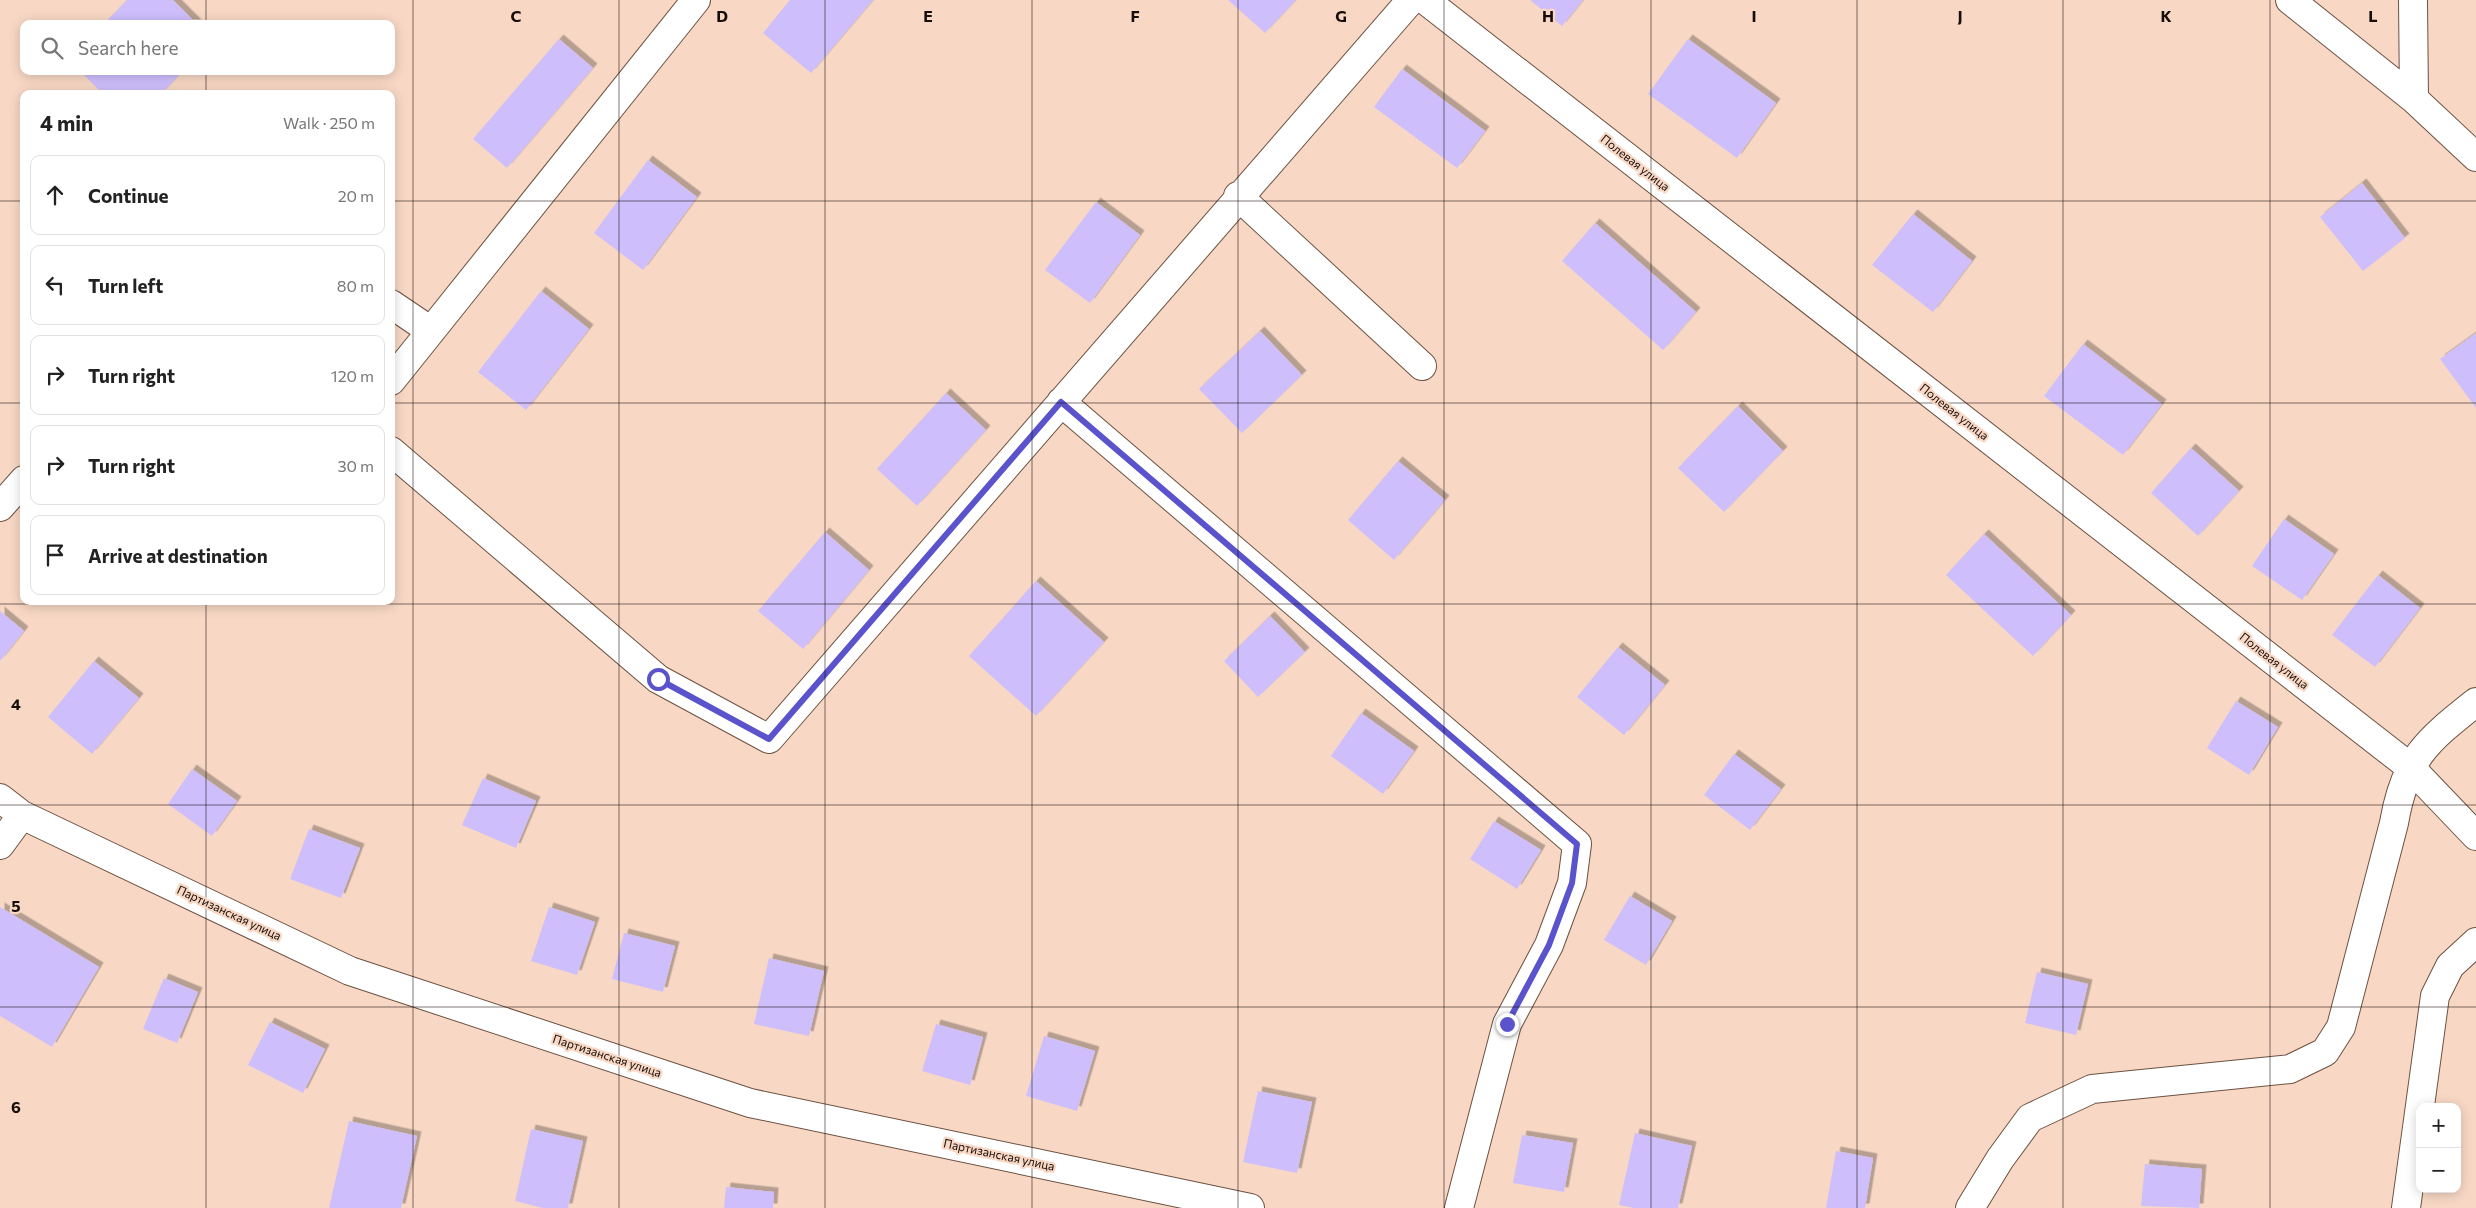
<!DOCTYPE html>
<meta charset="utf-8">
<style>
body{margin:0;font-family:Commissioner,sans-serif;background:#f6f6f6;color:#222}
.controls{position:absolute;right:15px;bottom:15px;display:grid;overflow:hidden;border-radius:10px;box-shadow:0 2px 12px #0003}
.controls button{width:45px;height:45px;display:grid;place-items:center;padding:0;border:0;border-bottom:1px solid #e0e0e0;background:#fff;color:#222;font:25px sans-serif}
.stop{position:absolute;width:15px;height:15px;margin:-11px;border:4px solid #5b53cb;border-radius:50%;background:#fff}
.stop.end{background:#5b53cb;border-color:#fff;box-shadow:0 1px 5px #0008}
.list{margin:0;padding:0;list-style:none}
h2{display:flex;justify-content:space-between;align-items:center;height:65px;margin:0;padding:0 20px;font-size:21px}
h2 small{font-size:16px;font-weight:400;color:#767676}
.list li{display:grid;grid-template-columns:32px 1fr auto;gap:15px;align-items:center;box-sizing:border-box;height:80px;margin:0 10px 10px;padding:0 10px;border:1px solid #e0e0e0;border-radius:10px}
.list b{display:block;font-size:19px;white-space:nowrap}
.list em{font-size:16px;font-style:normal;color:#767676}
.icon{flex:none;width:28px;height:28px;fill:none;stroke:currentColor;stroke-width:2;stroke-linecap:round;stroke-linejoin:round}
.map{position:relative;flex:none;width:2476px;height:1208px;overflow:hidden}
.search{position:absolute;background:#fff;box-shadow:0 2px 12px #0003;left:20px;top:20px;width:375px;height:55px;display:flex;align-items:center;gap:12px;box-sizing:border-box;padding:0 18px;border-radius:10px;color:#767676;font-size:19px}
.panel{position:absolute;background:#fff;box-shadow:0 2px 12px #0003;left:20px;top:90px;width:375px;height:515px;border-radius:10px}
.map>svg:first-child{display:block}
</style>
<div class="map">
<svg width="2476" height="1208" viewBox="0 0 2476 1208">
<defs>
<filter id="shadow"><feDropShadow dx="4.5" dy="-4.5" stdDeviation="0" flood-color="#0004"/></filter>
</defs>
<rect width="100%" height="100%" fill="#f8d8c5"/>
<path fill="#cebffc" filter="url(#shadow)" d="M 127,0 L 173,0 L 197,24 L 104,24 Z
M 790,0 L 873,0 L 811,73 L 763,33 Z
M 1228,0 L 1296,0 L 1265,33 Z
M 1530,0 L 1583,0 L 1562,26 Z
M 559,39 L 593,68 L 507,168 L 473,139 Z
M 1688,39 L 1776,103 L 1737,158 L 1648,94 Z
M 1402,69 L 1485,131 L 1457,168 L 1374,107 Z
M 80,71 L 183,71 L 161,94 L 103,94 Z
M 648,160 L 697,197 L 643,270 L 594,233 Z
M 2362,183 L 2405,238 L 2363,271 L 2320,217 Z
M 1096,202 L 1140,235 L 1090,303 L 1045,270 Z
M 1913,214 L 1972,261 L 1933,312 L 1872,265 Z
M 1595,223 L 1696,312 L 1663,350 L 1562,261 Z
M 541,291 L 589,329 L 526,410 L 478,372 Z
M 1260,331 L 1302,375 L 1242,433 L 1199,389 Z
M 2476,333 L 2476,408 L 2440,359 Z
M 2083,344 L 2162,404 L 2123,455 L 2044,396 Z
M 946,393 L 986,430 L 917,506 L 877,469 Z
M 1738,406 L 1783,451 L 1724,512 L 1678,468 Z
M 2191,448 L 2239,491 L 2198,536 L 2151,493 Z
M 1398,461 L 1445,500 L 1394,560 L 1348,520 Z
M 2284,519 L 2334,554 L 2302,600 L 2252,566 Z
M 825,532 L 869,570 L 803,649 L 758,611 Z
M 1984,534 L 2071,615 L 2033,656 L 1946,575 Z
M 2378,575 L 2420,608 L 2375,667 L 2332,635 Z
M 1036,581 L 1104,642 L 1036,716 L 969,656 Z
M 0,611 L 24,631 L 0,661 Z
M 1270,616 L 1305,652 L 1258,697 L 1224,661 Z
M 1618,647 L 1665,685 L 1624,735 L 1577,697 Z
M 94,661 L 139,698 L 92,754 L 48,717 Z
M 2236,701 L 2278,727 L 2249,775 L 2207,748 Z
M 1361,713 L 1414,751 L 1383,794 L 1331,756 Z
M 1734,754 L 1781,789 L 1750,830 L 1704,795 Z
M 192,769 L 237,801 L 212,836 L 168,804 Z
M 483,778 L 536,801 L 516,848 L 462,825 Z
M 1494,821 L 1541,850 L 1517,889 L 1470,859 Z
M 309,829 L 360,848 L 341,898 L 290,879 Z
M 1630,896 L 1672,921 L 1646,965 L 1604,940 Z
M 0,907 L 99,967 L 52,1047 L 0,1016 Z
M 549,907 L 595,922 L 577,975 L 531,961 Z
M 624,933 L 675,946 L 663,992 L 612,979 Z
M 769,958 L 824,971 L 809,1036 L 754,1024 Z
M 2037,972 L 2088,984 L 2076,1035 L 2025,1023 Z
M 164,978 L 198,992 L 177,1043 L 143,1029 Z
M 270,1022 L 325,1049 L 303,1093 L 248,1065 Z
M 936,1024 L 983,1037 L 970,1085 L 922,1071 Z
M 1044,1036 L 1095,1051 L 1077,1111 L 1026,1096 Z
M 1258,1091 L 1312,1102 L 1297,1173 L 1243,1162 Z
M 349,1121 L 417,1136 L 401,1208 L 329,1208 Z
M 531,1129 L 583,1141 L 568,1208 L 543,1208 L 515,1201 Z
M 1635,1133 L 1692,1146 L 1678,1208 L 1634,1208 L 1619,1205 Z
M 1522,1135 L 1573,1143 L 1564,1192 L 1513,1183 Z
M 1836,1151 L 1873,1158 L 1865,1208 L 1826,1208 Z
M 2145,1164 L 2202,1169 L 2199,1208 L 2141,1206 Z
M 726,1187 L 774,1192 L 773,1208 L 724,1208 Z"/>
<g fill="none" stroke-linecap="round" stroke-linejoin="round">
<g stroke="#6c5141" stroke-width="30">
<path id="minor" d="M 1425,0 L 2410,767 L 2476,836
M 2290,0 L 2414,99 L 2476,157
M 2413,0 L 2414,99
M 1238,196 L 1422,366
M 391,304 L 431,331
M 391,381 L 696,0
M 1061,402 L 1577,844 L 1572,883 L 1549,945 L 1507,1024 L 1459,1208
M 391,451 L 658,679 L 769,739 L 1411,0
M 0,507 L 24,480
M 0,798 L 22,815 L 350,971 L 750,1103 L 1250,1208
M 0,845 L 22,815
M 1970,1208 L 2000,1159 L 2030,1118 L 2092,1089 L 2290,1069 L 2325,1052 L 2341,1027 L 2394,823 C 2405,758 2427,741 2476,702
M 2406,1208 L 2435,996 L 2450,966 L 2476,942"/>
</g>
<use href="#minor" stroke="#fff" stroke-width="28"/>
</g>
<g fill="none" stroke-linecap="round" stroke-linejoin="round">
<path stroke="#5b53cb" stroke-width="6" d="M 658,679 L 769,739 L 1061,402 L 1577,844 L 1572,883 L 1549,945 L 1507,1024"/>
</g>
<path fill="none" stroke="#170d07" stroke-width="1" stroke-opacity="0.55" d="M 206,0 L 206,24M 413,0 L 413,1208M 619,0 L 619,1208M 825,0 L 825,1208M 1032,0 L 1032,1208M 1238,0 L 1238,1208M 1444,0 L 1444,1208M 1651,0 L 1651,1208M 1857,0 L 1857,1208M 2063,0 L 2063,1208M 2270,0 L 2270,1208M 206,71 L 206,94M 0,201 L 24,201M 391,201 L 2476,201M 0,403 L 24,403M 391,403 L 2476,403M 206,601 L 206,1208M 0,604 L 2476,604M 0,805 L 2476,805M 0,1007 L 2476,1007"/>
<g text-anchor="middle" stroke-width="4.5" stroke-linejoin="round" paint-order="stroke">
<g font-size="12" fill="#170d07" stroke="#f8d8c5">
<text transform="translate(1635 163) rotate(38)" y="4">Полевая улица</text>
<text transform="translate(1954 412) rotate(38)" y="4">Полевая улица</text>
<text transform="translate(2274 661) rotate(38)" y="4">Полевая улица</text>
<text transform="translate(229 913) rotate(25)" y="4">Партизанская улица</text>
<text transform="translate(607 1056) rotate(18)" y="4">Партизанская улица</text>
<text transform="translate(999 1155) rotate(12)" y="4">Партизанская улица</text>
</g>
</g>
<g font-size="16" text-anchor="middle" font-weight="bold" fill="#170d07" stroke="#f8d8c5" stroke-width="4.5" stroke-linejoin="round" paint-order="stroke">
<text x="516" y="22">C</text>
<text x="722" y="22">D</text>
<text x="928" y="22">E</text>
<text x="1135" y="22">F</text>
<text x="1341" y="22">G</text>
<text x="1548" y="22">H</text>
<text x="1754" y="22">I</text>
<text x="1960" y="22">J</text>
<text x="2166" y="22">K</text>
<text x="2373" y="22">L</text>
<text x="16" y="710">4</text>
<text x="16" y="912">5</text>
<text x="16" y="1113">6</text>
</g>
</svg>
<div class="controls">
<button>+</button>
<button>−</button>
</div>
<div class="stop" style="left:658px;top:679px"></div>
<div class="stop end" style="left:1507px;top:1024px"></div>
<div class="search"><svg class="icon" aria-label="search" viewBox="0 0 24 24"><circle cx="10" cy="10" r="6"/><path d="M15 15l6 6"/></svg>Search here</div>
<section class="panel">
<h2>4 min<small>Walk · 250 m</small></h2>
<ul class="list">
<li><svg class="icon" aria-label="ahead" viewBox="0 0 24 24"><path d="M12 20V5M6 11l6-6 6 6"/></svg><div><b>Continue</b></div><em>20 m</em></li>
<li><svg class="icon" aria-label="left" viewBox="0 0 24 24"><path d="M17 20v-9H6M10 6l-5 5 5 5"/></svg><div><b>Turn left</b></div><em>80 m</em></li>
<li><svg class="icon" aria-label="right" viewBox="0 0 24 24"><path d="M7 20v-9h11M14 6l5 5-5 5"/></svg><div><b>Turn right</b></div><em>120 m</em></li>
<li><svg class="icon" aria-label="right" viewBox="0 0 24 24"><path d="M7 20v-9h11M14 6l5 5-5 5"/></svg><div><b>Turn right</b></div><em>30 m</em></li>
<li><svg class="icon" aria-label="arrive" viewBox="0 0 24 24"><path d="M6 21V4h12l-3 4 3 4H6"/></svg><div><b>Arrive at destination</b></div></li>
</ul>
</section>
</div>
